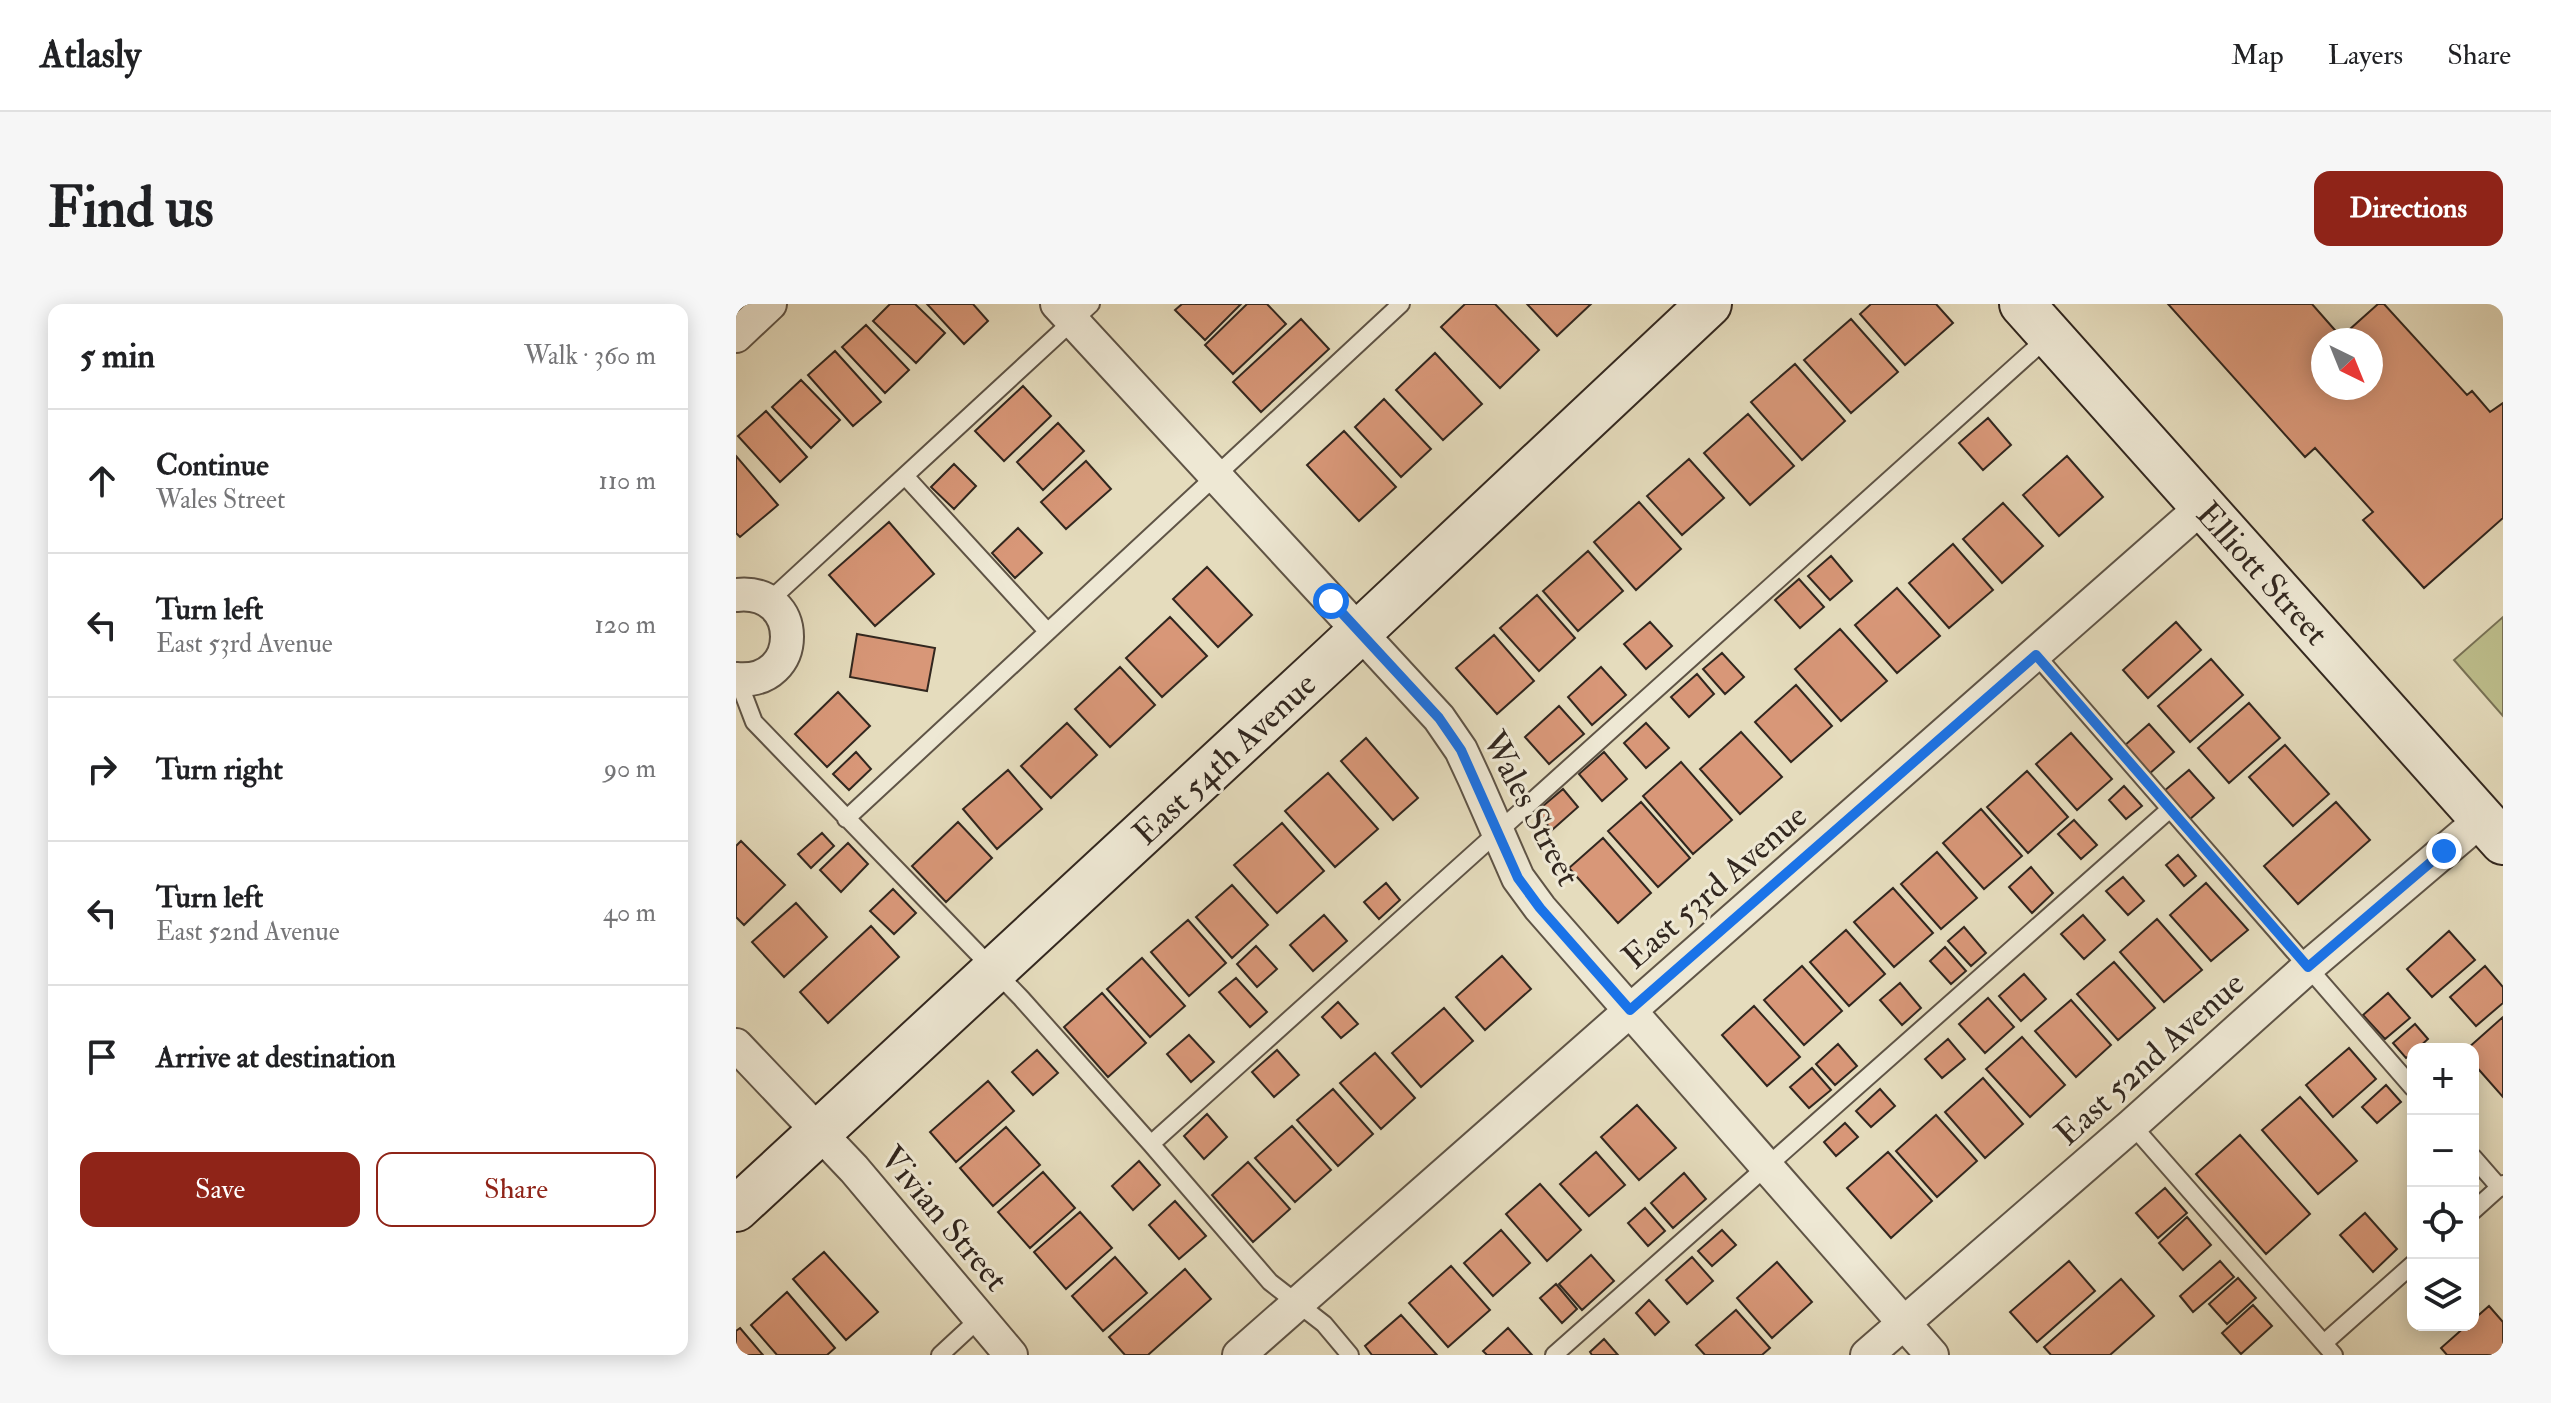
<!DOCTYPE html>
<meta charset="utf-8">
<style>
body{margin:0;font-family:"IM FELL Double Pica",serif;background:#f6f6f6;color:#202124}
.controls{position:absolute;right:24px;bottom:24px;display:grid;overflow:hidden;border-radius:16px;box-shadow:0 4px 20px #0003}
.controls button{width:72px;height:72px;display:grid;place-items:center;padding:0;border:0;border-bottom:2px solid #e0e0e0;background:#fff;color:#202124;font:40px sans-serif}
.compass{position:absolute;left:1575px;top:24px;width:72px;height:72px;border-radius:50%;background:#fff;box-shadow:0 4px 20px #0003;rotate:137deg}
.stop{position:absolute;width:24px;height:24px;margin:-18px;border:6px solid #1a73e8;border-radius:50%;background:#fff}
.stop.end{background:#1a73e8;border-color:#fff;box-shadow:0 2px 8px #0008}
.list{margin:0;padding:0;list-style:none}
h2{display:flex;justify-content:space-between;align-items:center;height:104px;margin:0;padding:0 32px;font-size:34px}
h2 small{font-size:26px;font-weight:400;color:#757577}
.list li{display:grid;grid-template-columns:52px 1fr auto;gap:24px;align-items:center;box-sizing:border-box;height:144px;padding:0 32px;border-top:2px solid #e0e0e0}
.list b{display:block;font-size:30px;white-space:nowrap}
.list p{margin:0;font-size:26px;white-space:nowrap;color:#757577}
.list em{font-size:26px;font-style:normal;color:#757577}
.actions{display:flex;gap:16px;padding:24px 32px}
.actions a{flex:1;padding:18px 0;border:2px solid #8f2418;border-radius:16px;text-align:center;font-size:28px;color:#8f2418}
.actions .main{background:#8f2418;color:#fff}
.icon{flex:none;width:44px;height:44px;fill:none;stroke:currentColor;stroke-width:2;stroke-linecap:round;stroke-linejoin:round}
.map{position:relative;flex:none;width:1767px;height:1051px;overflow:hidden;border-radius:16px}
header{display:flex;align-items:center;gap:48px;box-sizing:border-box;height:112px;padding:0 40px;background:#fff;border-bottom:2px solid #e0e0e0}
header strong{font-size:38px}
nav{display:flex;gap:44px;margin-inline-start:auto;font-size:28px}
.intro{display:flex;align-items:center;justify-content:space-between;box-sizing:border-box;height:192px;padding:0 48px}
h1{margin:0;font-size:56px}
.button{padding:20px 36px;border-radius:16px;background:#8f2418;color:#fff;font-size:28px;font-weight:700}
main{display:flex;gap:48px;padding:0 48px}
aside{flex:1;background:#fff;border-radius:16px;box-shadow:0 4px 20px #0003}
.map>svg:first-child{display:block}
</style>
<header>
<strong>Atlasly</strong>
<nav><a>Map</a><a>Layers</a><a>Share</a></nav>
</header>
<div class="intro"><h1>Find us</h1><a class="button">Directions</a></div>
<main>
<aside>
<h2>5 min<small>Walk · 360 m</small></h2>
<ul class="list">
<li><svg class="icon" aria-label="ahead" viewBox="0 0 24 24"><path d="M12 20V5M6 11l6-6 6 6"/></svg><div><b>Continue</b><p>Wales Street</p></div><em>110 m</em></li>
<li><svg class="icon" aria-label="left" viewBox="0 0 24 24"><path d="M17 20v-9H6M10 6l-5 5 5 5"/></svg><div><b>Turn left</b><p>East 53rd Avenue</p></div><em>120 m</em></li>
<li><svg class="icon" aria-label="right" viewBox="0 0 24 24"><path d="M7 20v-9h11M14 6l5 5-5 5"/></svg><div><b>Turn right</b></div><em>90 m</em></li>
<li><svg class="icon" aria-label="left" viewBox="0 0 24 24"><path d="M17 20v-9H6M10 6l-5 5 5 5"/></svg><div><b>Turn left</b><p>East 52nd Avenue</p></div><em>40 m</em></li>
<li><svg class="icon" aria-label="arrive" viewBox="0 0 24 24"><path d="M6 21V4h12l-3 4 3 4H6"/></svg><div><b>Arrive at destination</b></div></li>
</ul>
<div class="actions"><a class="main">Save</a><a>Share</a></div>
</aside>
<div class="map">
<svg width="1767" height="1051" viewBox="0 0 1767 1051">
<rect width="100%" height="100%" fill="#e5dcbd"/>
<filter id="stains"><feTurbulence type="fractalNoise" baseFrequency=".0025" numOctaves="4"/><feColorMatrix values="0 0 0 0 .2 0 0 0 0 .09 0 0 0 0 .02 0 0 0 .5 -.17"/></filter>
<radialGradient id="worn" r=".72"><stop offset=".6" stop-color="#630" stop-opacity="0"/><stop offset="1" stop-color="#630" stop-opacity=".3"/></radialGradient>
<path fill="#bdbe8c" stroke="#787256" stroke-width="2" d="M 1767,313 L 1767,412 L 1718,356 Z"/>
<path fill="#d89778" stroke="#32271f" stroke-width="2" fill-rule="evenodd" d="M 154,0 L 179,0 L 209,29 L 180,59 L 137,17 Z
M 191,0 L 237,0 L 252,17 L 228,40 Z
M 446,0 L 505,0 L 469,36 L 439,6 Z
M 511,0 L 531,0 L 550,20 L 497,70 L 469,41 Z
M 729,0 L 759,0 L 803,46 L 764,84 L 705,23 Z
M 791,0 L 855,0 L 821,32 Z
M 1135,0 L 1200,0 L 1217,19 L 1169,61 L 1124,10 Z
M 1432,0 L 1576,0 L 1605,33 L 1642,0 L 1648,0 L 1731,91 L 1736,87 L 1754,108 L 1767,99 L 1767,214 L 1688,284 L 1627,216 L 1637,208 L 1579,144 L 1569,153 ZM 1587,36 L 1635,36 L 1635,84 L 1587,84 Z
M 565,15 L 593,45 L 525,108 L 497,78 Z
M 1115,15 L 1162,68 L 1115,109 L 1068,56 Z
M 130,21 L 173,66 L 149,89 L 106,43 Z
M 99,47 L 145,98 L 117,122 L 72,71 Z
M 699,49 L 746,100 L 707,136 L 660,86 Z
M 1059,60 L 1109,117 L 1066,156 L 1015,98 Z
M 65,76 L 104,116 L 75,144 L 36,103 Z
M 287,82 L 315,112 L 268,157 L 239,127 Z
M 648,95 L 695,145 L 665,173 L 619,123 Z
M 30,107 L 71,153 L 44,178 L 2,132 Z
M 1012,110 L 1058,162 L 1014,201 L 968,149 Z
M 1252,114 L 1275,141 L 1247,166 L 1223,139 Z
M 322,119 L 348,147 L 307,186 L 281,158 Z
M 608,127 L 660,183 L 623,217 L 571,161 Z
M 0,152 L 42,201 L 4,233 L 0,229 Z
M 1331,152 L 1367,193 L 1323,232 L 1287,191 Z
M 953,155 L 988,194 L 946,231 L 911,192 Z
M 350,157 L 375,185 L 330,225 L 305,198 Z
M 218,160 L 240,182 L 218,205 L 195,183 Z
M 903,198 L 945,245 L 900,286 L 858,238 Z
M 1267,199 L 1307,242 L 1266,279 L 1227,235 Z
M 153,218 L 198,270 L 139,322 L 93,271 Z
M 282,224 L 306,249 L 279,274 L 256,249 Z
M 1217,240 L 1257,286 L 1213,324 L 1173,279 Z
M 852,247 L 887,287 L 842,327 L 807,287 Z
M 1095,252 L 1116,277 L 1094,296 L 1072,272 Z
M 471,263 L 516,311 L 482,343 L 437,295 Z
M 1063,275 L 1088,303 L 1064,324 L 1039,296 Z
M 1161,284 L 1204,332 L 1161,369 L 1119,321 Z
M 801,291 L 839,334 L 803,367 L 764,324 Z
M 434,313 L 471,352 L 426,393 L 390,354 Z
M 914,318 L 936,342 L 910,365 L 888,340 Z
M 1440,318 L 1465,346 L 1412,394 L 1387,366 Z
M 1104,325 L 1151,377 L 1105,417 L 1059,365 Z
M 121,330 L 199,344 L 191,387 L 114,373 Z
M 758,331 L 798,377 L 761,410 L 720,364 Z
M 986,349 L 1008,373 L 989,390 L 967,365 Z
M 1475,355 L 1507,391 L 1454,438 L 1422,402 Z
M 384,363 L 419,401 L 374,443 L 339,405 Z
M 865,363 L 890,391 L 856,421 L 832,393 Z
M 961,370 L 978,390 L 953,413 L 935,393 Z
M 1060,381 L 1096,422 L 1055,458 L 1019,418 Z
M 102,388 L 134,422 L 91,463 L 59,430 Z
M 1513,399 L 1544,434 L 1493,479 L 1462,444 Z
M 823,402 L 848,430 L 813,460 L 789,433 Z
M 331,419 L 361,451 L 315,494 L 285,462 Z
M 910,419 L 933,444 L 910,464 L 888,439 Z
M 1413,420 L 1438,448 L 1413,470 L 1388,442 Z
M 1005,428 L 1046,473 L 1004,510 L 964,465 Z
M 1335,429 L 1376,475 L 1341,506 L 1300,460 Z
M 630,434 L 682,494 L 657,516 L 605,457 Z
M 1549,441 L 1593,490 L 1557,522 L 1513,473 Z
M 120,448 L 135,465 L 113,486 L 97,470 Z
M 868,448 L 891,475 L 866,497 L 843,470 Z
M 945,458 L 996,516 L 957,550 L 907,492 Z
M 272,466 L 306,505 L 261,545 L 227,505 Z
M 1453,466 L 1478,494 L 1453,516 L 1428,487 Z
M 1291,467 L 1332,513 L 1292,549 L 1251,503 Z
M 592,469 L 642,525 L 599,563 L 549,507 Z
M 1388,482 L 1406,502 L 1390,515 L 1373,496 Z
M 827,485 L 842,503 L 816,526 L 800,508 Z
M 905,498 L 954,554 L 922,583 L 872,527 Z
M 1600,498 L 1634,536 L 1562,600 L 1528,562 Z
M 1245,505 L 1286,552 L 1248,585 L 1207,539 Z
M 1338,516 L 1361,541 L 1345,555 L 1322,530 Z
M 222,518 L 256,554 L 210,598 L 176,562 Z
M 546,519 L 588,567 L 541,609 L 498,561 Z
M 86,529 L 98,542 L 75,564 L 62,550 Z
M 867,534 L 915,589 L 882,619 L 833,564 Z
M 5,537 L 49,581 L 8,621 L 0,613 L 0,542 Z
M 112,539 L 132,560 L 105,588 L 84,566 Z
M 1201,548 L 1241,594 L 1205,625 L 1165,580 Z
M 1442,551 L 1460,572 L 1448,582 L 1430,561 Z
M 1295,563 L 1317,589 L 1296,609 L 1273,583 Z
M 1387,573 L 1408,597 L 1392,611 L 1370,587 Z
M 650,579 L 664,596 L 643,615 L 628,598 Z
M 1470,579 L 1512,626 L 1475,657 L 1434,611 Z
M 496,581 L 532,621 L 496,654 L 460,613 Z
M 1157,584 L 1197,629 L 1158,663 L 1118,618 Z
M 157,585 L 180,609 L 158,630 L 134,607 Z
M 60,599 L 91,633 L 48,673 L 16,638 Z
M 588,611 L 611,637 L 577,667 L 554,641 Z
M 1347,611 L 1369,636 L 1348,655 L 1325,630 Z
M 1421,615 L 1466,666 L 1428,698 L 1384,648 Z
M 452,616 L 490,659 L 453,692 L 415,648 Z
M 135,622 L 163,653 L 92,719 L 64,688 Z
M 1228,623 L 1250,649 L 1235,662 L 1212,637 Z
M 1110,626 L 1149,670 L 1113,702 L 1074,658 Z
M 1713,627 L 1739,656 L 1696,693 L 1671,665 Z
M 520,642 L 541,665 L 521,683 L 501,660 Z
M 1209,643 L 1230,667 L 1215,680 L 1194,657 Z
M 766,652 L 795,685 L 749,726 L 720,693 Z
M 406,654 L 449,702 L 414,733 L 371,685 Z
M 1378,658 L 1419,704 L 1382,736 L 1341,690 Z
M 1066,662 L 1106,707 L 1068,741 L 1028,696 Z
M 1749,662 L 1767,683 L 1767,699 L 1740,722 L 1714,693 Z
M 1288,670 L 1310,695 L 1285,717 L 1263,692 Z
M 500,674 L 531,708 L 514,723 L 483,688 Z
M 1164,679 L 1185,704 L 1166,721 L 1144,696 Z
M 366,689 L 410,739 L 372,773 L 328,723 Z
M 1652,689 L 1674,714 L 1649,735 L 1627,711 Z
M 1252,694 L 1278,723 L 1249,749 L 1223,720 Z
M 1335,696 L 1375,741 L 1340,773 L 1299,727 Z
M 602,698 L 622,720 L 605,734 L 586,713 Z
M 1018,702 L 1064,753 L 1031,782 L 986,731 Z
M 708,704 L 737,737 L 685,783 L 656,749 Z
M 1767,713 L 1767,793 L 1737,759 L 1737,745 L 1731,745 Z
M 1679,720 L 1692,735 L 1681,745 L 1677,745 L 1677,749 L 1670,754 L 1657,739 Z
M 453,731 L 478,758 L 455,778 L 431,750 Z
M 1286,733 L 1329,781 L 1294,813 L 1250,765 Z
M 1212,735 L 1229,755 L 1206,774 L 1189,755 Z
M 1102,740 L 1121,762 L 1099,781 L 1080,760 Z
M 1613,744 L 1640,775 L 1597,813 L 1570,781 Z
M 301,746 L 322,769 L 297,791 L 276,768 Z
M 541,746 L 563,771 L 538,793 L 516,768 Z
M 639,749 L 679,794 L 645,825 L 604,779 Z
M 1076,764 L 1095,786 L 1073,804 L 1054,783 Z
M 1247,774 L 1287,820 L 1249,854 L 1209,808 Z
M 252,777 L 278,807 L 220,858 L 194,828 Z
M 1650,781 L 1665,798 L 1641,819 L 1626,803 Z
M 597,785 L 637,830 L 602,862 L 561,816 Z
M 1144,785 L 1159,802 L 1135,823 L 1120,807 Z
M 1564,793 L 1621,857 L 1582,890 L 1526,826 Z
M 901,801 L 940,844 L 903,876 L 865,833 Z
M 471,810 L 491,833 L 468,855 L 448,832 Z
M 1200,811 L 1241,857 L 1201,893 L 1160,847 Z
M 1109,819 L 1122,833 L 1100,852 L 1088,838 Z
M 556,822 L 595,866 L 559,898 L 519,854 Z
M 270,823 L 304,861 L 257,902 L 224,864 Z
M 1504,831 L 1574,910 L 1530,950 L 1460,870 Z
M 860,848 L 889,881 L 853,912 L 824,880 Z
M 1152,848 L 1196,897 L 1155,934 L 1111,884 Z
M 403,857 L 424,881 L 397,906 L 376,882 Z
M 512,858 L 554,905 L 517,938 L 476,891 Z
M 307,868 L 339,904 L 294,944 L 262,908 Z
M 948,869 L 970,895 L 937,924 L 915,899 Z
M 804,880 L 845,926 L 811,957 L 770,910 Z
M 1429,884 L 1451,909 L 1422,934 L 1400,909 Z
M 439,897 L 470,932 L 443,955 L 413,921 Z
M 909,904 L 929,927 L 912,942 L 892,919 Z
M 344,908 L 376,944 L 330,985 L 298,948 Z
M 1629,909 L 1661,945 L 1637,968 L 1604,931 Z
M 1451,913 L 1475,941 L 1447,966 L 1423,939 Z
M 765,926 L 794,959 L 757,992 L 728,959 Z
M 986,926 L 1000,941 L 976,962 L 962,947 Z
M 88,948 L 142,1008 L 110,1036 L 57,975 Z
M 855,951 L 878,977 L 846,1006 L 823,980 Z
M 379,953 L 411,989 L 367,1027 L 336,992 Z
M 956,953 L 977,977 L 951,1000 L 930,976 Z
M 1333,957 L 1359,987 L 1301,1038 L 1274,1008 Z
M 1484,957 L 1498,973 L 1457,1008 L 1444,992 Z
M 1041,958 L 1076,998 L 1036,1034 L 1001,994 Z
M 715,962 L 754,1006 L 712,1043 L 673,999 Z
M 449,965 L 475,995 L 412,1051 L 389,1051 L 373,1033 Z
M 1502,974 L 1520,994 L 1491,1020 L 1473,1000 Z
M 1385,975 L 1418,1012 L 1374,1051 L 1315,1051 L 1308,1043 Z
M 820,980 L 841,1005 L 826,1019 L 804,994 Z
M 51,988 L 99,1044 L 91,1051 L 41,1051 L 15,1021 Z
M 913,996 L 933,1018 L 919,1031 L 900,1009 Z
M 1517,1001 L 1536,1022 L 1505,1050 L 1486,1029 Z
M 1753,1002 L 1767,1018 L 1767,1051 L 1711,1051 L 1705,1044 L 1731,1021 L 1737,1021 L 1737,1016 Z
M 1000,1006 L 1034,1044 L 1026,1051 L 969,1051 L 960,1041 Z
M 665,1011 L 701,1051 L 636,1051 L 629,1042 Z
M 4,1024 L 27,1051 L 0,1051 L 0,1027 Z
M 772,1024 L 796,1051 L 751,1051 L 747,1047 Z
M 868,1035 L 882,1051 L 856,1051 L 854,1048 Z"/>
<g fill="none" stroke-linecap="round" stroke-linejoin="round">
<g stroke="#5f5446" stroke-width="20">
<path id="lane" d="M 169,172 L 311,327
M 33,297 L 355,0
M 1300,351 L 1677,784
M 2,376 L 18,418 L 285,694 L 415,840 L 534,978 L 588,1020 L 614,1051
M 110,515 L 665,0
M 1396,821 L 1598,1051
M 415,840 L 1312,33
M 1737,853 L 1764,884
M 1737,907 L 1767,880
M 1588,1039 L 1677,960
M 204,1051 L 244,1014
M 818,1051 L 1434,505"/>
</g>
<g stroke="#5f5446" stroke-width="36">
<path id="street" d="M 321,0 L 703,414 L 725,446 L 739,476 L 782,574 L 804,604 L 1196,1051
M 0,32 L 34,0
M 0,291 C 68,283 68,382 0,375
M 0,741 L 118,865 L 275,1051
M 503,1051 L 1467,202
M 1131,1051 L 1396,821 L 1572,663 L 1746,515"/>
</g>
<g stroke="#32271f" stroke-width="48">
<path id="secondary" d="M 1286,0 L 1767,538
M 0,905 L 599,351 L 973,0"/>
</g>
<use href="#lane" stroke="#eee8d4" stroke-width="16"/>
<use href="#street" stroke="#eee8d4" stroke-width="32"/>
<use href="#secondary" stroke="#eee8d4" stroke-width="44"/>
</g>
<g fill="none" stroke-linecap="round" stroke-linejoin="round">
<path stroke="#1a73e8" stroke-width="10" d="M 595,297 L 703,414 L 725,446 L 782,574 L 804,604 L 894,706 L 1300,351 L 1572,663 L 1708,547"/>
</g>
<g text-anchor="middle" stroke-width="6" stroke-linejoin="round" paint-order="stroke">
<g font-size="34" fill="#32271f" stroke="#eee8d4">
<text transform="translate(1527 269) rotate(48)" y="12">Elliott Street</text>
<text transform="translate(488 454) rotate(-43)" y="12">East 54th Avenue</text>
<text transform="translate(796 504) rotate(62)" y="12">Wales Street</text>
<text transform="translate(978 582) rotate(-41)" y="12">East 53rd Avenue</text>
<text transform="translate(1413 754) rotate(-42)" y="12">East 52nd Avenue</text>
<text transform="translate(209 914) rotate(50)" y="12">Vivian Street</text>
</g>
</g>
<rect width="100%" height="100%" filter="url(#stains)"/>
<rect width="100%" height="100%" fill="url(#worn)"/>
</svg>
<div class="controls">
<button>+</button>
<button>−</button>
<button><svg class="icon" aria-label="locate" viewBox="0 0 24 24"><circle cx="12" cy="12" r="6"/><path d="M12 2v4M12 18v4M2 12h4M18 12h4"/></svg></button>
<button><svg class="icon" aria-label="layers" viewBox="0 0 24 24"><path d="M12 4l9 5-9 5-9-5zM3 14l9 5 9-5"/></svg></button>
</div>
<svg class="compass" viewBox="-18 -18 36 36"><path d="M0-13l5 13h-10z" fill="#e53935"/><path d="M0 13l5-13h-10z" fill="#757577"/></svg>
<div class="stop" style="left:595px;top:297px"></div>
<div class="stop end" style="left:1708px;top:547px"></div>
</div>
</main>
